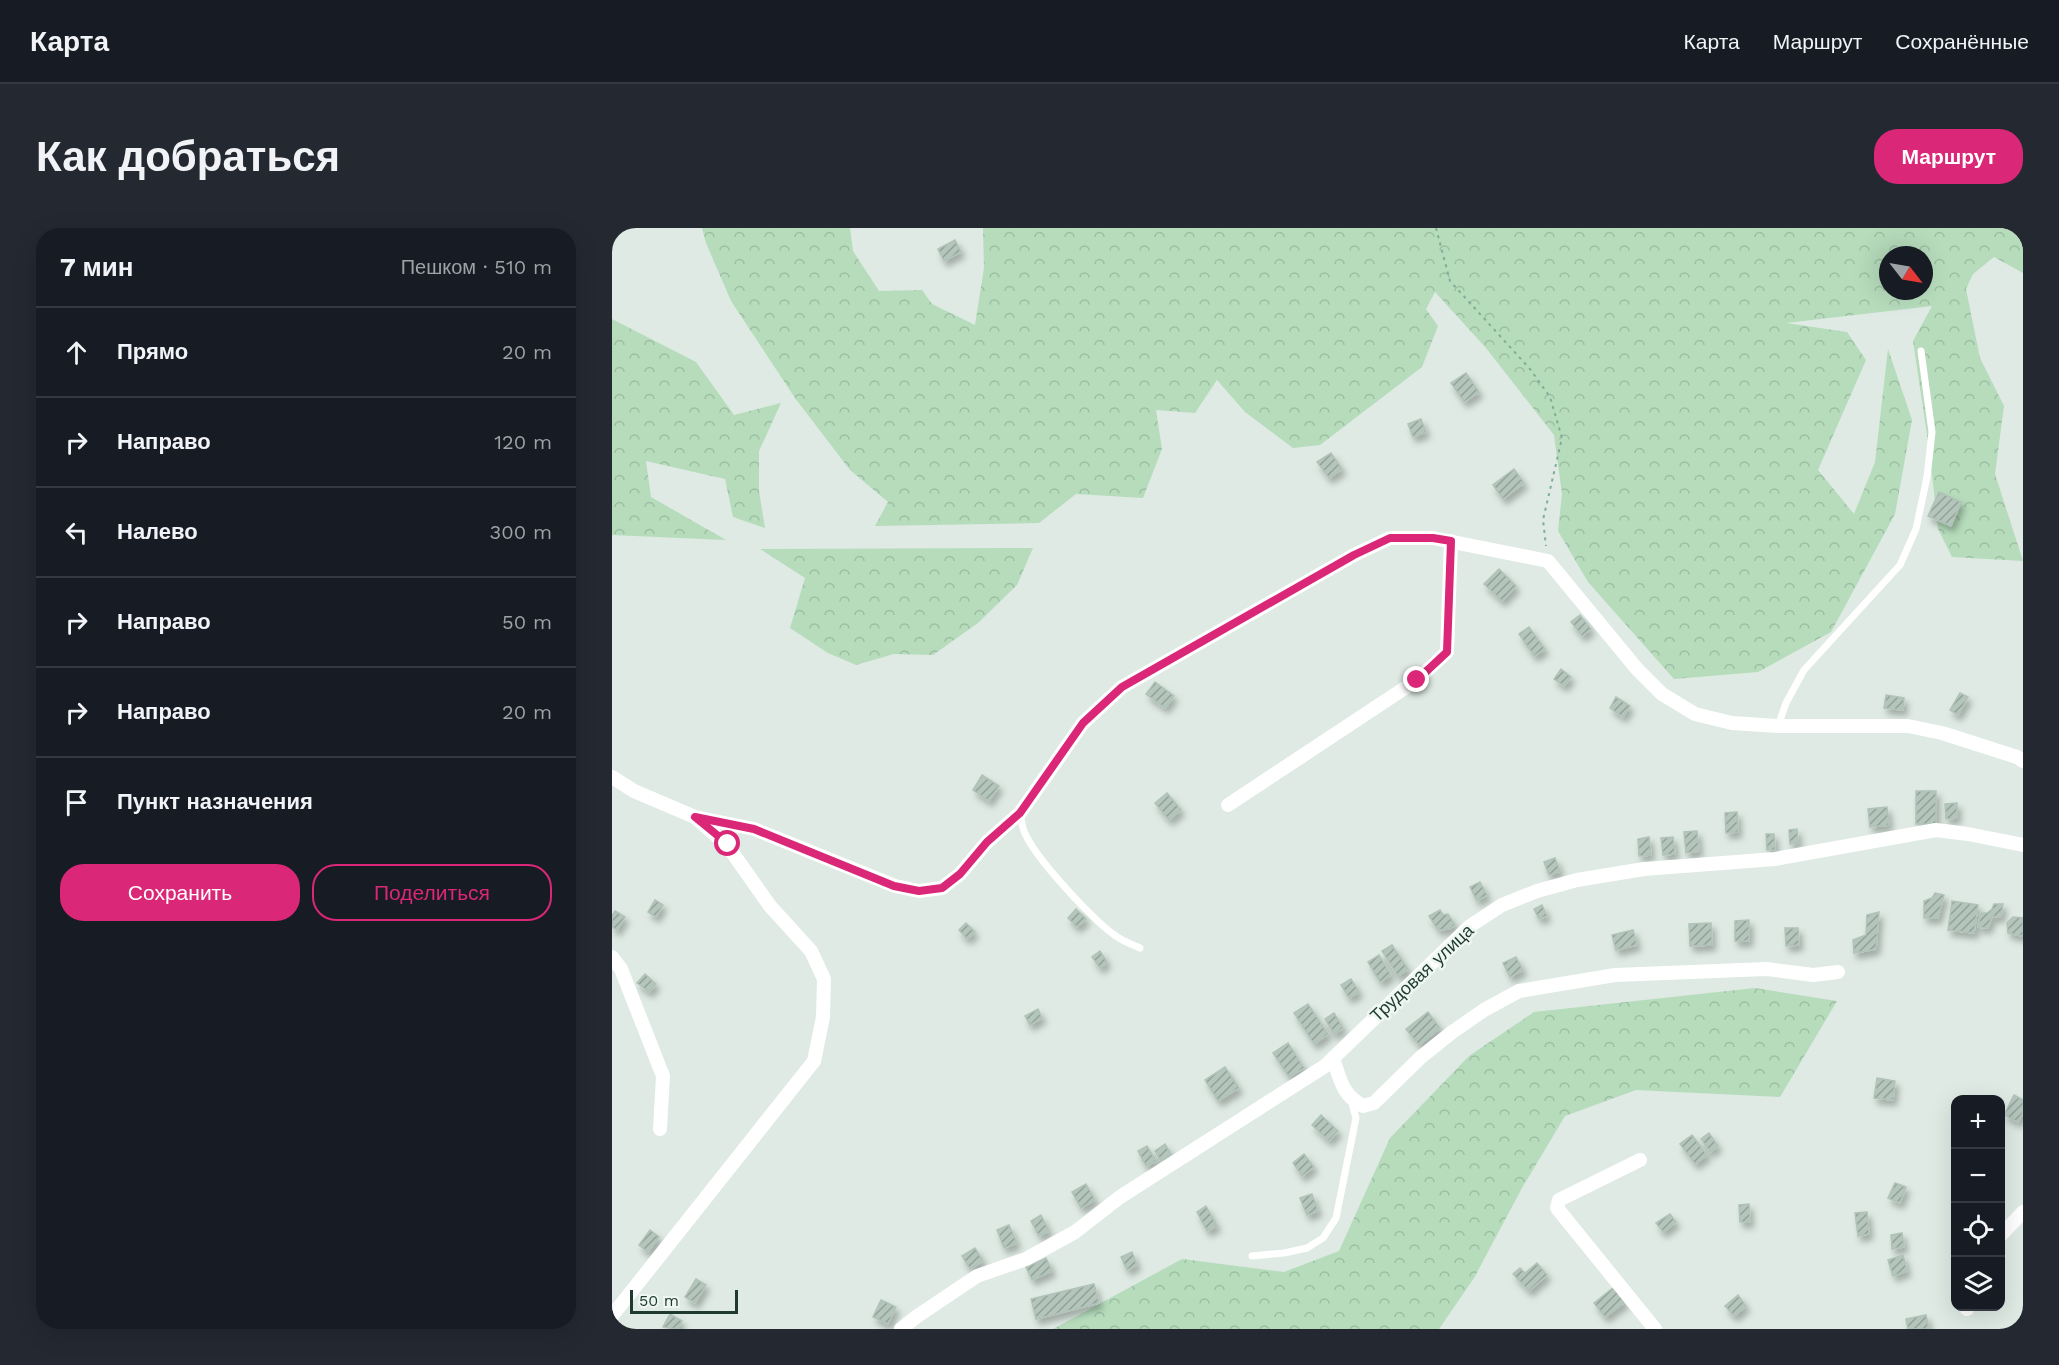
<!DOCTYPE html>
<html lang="ru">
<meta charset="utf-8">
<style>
body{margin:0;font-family:"Work Sans",sans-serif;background:#242831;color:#f1f3f6}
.controls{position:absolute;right:18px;bottom:18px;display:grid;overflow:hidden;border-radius:12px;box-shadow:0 6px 24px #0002}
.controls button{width:54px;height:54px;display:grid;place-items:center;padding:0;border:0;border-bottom:2px solid #363941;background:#171b24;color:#f1f3f6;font:30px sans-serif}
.compass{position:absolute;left:1267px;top:18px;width:54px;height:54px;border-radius:50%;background:#171b24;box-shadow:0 6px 24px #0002;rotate:121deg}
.scale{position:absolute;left:18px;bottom:15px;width:108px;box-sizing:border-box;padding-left:6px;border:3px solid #1f3a2f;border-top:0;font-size:16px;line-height:21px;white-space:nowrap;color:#1f3a2f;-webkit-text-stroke:4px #eef7f1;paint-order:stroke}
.stop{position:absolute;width:18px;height:18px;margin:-14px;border:4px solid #db2777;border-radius:50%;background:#fff}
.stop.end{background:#db2777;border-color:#fff;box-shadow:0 2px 6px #0008}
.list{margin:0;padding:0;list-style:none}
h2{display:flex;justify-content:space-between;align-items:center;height:78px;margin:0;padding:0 24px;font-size:26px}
h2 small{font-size:20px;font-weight:400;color:#9ea1a6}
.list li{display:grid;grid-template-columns:39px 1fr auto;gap:18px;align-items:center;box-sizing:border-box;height:90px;padding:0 24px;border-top:2px solid #363941}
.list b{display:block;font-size:22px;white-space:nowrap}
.list em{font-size:20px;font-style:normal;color:#9ea1a6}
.actions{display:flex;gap:12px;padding:18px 24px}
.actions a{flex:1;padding:14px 0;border:2px solid #db2777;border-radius:24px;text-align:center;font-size:21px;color:#db2777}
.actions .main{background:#db2777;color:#fff}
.icon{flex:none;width:33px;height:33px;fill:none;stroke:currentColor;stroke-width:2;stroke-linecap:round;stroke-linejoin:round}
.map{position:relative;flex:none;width:1411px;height:1101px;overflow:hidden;border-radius:24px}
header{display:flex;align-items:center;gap:36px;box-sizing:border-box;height:84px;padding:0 30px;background:#171b24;border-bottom:2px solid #363941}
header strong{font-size:28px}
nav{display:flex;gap:33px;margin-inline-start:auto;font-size:21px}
.intro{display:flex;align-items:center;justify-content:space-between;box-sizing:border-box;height:144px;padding:0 36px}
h1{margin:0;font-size:42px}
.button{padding:15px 27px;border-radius:24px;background:#db2777;color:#fff;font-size:21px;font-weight:700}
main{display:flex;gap:36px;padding:0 36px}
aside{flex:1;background:#171b24;border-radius:24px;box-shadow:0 6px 24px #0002}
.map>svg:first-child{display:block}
</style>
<header>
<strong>Карта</strong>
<nav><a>Карта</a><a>Маршрут</a><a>Сохранённые</a></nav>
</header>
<div class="intro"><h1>Как добраться</h1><a class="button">Маршрут</a></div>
<main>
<aside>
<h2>7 мин<small>Пешком · 510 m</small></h2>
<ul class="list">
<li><svg class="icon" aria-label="ahead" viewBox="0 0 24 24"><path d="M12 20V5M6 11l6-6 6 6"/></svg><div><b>Прямо</b></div><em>20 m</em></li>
<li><svg class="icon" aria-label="right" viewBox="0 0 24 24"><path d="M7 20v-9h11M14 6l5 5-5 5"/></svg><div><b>Направо</b></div><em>120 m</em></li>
<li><svg class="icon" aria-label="left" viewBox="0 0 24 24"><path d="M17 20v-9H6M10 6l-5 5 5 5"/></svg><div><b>Налево</b></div><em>300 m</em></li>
<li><svg class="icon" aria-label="right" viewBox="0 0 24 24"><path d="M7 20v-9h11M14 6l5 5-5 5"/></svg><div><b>Направо</b></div><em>50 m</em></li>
<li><svg class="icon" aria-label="right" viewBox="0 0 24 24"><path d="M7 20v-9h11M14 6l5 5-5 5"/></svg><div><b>Направо</b></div><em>20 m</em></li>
<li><svg class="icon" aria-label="arrive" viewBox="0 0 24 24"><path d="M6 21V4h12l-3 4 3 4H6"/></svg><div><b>Пункт назначения</b></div></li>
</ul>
<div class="actions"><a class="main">Сохранить</a><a>Поделиться</a></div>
</aside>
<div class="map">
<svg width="1411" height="1101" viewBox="0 0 1411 1101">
<defs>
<pattern id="forest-crowns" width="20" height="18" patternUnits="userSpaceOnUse" patternTransform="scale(1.5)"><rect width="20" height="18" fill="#b6dcbc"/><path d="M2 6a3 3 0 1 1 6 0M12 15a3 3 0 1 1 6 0" fill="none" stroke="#9cbea2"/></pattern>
<pattern id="building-hatch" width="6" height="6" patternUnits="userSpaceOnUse" patternTransform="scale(1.5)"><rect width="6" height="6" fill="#b4c5bc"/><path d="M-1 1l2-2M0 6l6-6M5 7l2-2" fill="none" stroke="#92a199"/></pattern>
<filter id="shadow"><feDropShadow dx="3.5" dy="5.5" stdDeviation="3" flood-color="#0004"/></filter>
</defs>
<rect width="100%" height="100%" fill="#deeae3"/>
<path fill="url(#forest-crowns)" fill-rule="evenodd" d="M 90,0 L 238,0 L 241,23 L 267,63 L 310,62 L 320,76 L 363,97 L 372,40 L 371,0 L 1411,0 L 1411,45 L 1382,29 L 1361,46 L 1354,61 L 1368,130 L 1392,178 L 1383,246 L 1411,333 L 1340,329 L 1326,301 L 1317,220 L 1301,113 L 1320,78 L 1174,95 L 1235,104 L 1254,132 L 1206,242 L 1242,286 L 1263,234 L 1276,121 L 1300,192 L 1283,286 L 1219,404 L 1146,444 L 1062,451 L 976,354 L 946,303 L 950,266 L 942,207 L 874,120 L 823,64 L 814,81 L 826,98 L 810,139 L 708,217 L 681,220 L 633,184 L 605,152 L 583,185 L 544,182 L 550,221 L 531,270 L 464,266 L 427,295 L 263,298 L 276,274 L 238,242 L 183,170 L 119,73 L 94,15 ZM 1276,27 L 1312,27 L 1312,63 L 1276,63 Z
M 0,91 L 84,134 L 122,187 L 169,175 L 147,223 L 147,263 L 153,300 L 121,289 L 113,251 L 34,233 L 39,269 L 114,312 L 0,307 Z
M 421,320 L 405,357 L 366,395 L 321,427 L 282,426 L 244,437 L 216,425 L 178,400 L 193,350 L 148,321 Z
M 1143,760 L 1225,773 L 1168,869 L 1024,862 L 953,888 L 910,960 L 862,1050 L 827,1101 L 441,1101 L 570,1031 L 672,1044 L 727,1023 L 778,910 L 857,828 L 922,784 Z"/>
<path fill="url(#building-hatch)" stroke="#b1c3b9" stroke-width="1.5" filter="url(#shadow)" d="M 343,12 L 349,24 L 332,33 L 326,21 Z
M 854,145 L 867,164 L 852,174 L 839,155 Z
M 809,191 L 814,204 L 801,209 L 796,196 Z
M 719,225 L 730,241 L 717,250 L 705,234 Z
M 902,241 L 912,255 L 891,271 L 881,257 Z
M 1327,264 L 1349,274 L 1339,298 L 1316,288 Z
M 887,341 L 904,358 L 890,373 L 872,356 Z
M 968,387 L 979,401 L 970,408 L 959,394 Z
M 917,399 L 933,421 L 922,428 L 907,406 Z
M 949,441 L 959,449 L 952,458 L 942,451 Z
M 543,454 L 562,468 L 553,480 L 534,466 Z
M 1348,465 L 1356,469 L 1346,487 L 1338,482 Z
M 1274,467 L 1292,470 L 1291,482 L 1272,480 Z
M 1004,469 L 1018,478 L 1011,489 L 998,480 Z
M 370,547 L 387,558 L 377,573 L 361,562 Z
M 1304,563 L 1324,563 L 1324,596 L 1304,596 Z
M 555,565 L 569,582 L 557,592 L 543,575 Z
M 1345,575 L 1345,590 L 1334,591 L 1333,576 Z
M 1275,579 L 1277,597 L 1258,599 L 1256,581 Z
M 1125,584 L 1126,604 L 1114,605 L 1113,585 Z
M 1185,601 L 1186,615 L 1178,616 L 1177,602 Z
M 1085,603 L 1087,623 L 1074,625 L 1072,604 Z
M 1154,606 L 1162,606 L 1163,622 L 1155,622 Z
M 1037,609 L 1039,627 L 1027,628 L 1026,611 Z
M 1061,609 L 1063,626 L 1051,627 L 1049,610 Z
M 943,630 L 948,643 L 937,647 L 932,634 Z
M 868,654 L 875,667 L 865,673 L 858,659 Z
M 1323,665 L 1332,667 L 1326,690 L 1312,690 L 1312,673 L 1320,670 Z
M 43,672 L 51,677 L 44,689 L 36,684 Z
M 1340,673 L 1366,677 L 1362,705 L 1336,702 Z
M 1382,676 L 1391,676 L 1389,689 L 1380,688 L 1376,700 L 1366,699 L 1369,685 L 1375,685 L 1380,681 Z
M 930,677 L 935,688 L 927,691 L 922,681 Z
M 464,681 L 474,691 L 465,699 L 456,690 Z
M 828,682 L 831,687 L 836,686 L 843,697 L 837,701 L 826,702 L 817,688 Z
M 3,683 L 13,689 L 5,702 L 0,699 L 0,688 Z
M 1267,684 L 1264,721 L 1242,725 L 1241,712 L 1254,707 L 1255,687 Z
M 1401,689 L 1411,690 L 1411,708 L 1396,705 L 1395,695 Z
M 1137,692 L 1137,713 L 1123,713 L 1123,693 Z
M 354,695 L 363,704 L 355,711 L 347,702 Z
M 1099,695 L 1100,717 L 1078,718 L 1077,696 Z
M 1173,700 L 1186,700 L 1187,717 L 1174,718 Z
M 1021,702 L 1025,717 L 1004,722 L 1000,707 Z
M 780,717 L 796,741 L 786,748 L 770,723 Z
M 488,723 L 495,734 L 488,740 L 480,729 Z
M 767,727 L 779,747 L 768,754 L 756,734 Z
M 904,729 L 911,742 L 898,749 L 891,735 Z
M 33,746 L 44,756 L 37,764 L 25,755 Z
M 739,751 L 747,764 L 737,770 L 729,757 Z
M 696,776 L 716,806 L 702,816 L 682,785 Z
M 426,781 L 430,790 L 418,797 L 413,788 Z
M 816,784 L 828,800 L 807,817 L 794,801 Z
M 722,785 L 731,800 L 722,806 L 713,791 Z
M 676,815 L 692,840 L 677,849 L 661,825 Z
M 613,839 L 627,860 L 606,873 L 593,852 Z
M 1265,850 L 1283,853 L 1281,872 L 1262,870 Z
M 1402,867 L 1411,872 L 1411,884 L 1406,894 L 1392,887 Z
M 709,887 L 726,903 L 717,913 L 700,897 Z
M 1097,905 L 1106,918 L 1098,924 L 1089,911 Z
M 1080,907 L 1095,927 L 1083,936 L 1068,916 Z
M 553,916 L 559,926 L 549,933 L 543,923 Z
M 535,918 L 544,933 L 534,938 L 526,923 Z
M 692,926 L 702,939 L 690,948 L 681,935 Z
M 1283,955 L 1294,959 L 1288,975 L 1276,970 Z
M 474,956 L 483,972 L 469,980 L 460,964 Z
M 700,966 L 706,983 L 695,987 L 688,970 Z
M 1137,976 L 1138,994 L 1128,994 L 1127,977 Z
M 594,978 L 605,998 L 595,1003 L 585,984 Z
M 1255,984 L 1257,1006 L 1246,1008 L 1243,985 Z
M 1058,986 L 1064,994 L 1051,1004 L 1044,995 Z
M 429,987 L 437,1003 L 427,1008 L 419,993 Z
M 397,997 L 405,1015 L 392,1020 L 385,1002 Z
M 38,1002 L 47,1009 L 36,1024 L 27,1017 Z
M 1290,1005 L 1292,1019 L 1280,1021 L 1279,1007 Z
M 363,1020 L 371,1033 L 358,1041 L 350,1028 Z
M 520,1024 L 525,1037 L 515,1042 L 509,1029 Z
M 1291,1027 L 1295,1043 L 1281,1048 L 1276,1032 Z
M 434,1030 L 440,1043 L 420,1052 L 414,1039 Z
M 925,1035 L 935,1047 L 917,1063 L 901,1046 L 908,1040 L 913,1045 Z
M 84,1051 L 94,1057 L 83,1075 L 73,1069 Z
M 482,1056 L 487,1075 L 424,1091 L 419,1071 Z
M 1002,1059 L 1013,1074 L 993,1089 L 982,1075 Z
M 1126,1067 L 1134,1078 L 1122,1088 L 1113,1078 Z
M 269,1072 L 284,1079 L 276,1096 L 261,1089 Z
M 58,1086 L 70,1093 L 65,1101 L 51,1099 Z
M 1314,1087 L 1317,1101 L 1296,1101 L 1294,1091 Z"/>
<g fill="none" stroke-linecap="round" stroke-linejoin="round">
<path stroke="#7eae99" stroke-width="2" stroke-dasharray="3 4.5" stroke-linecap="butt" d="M 824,0 L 838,53 L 918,141 L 938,169 L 950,210 L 931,292 L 934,318"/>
<path stroke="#fff" stroke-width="7" d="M 1166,498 L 1174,475 L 1192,442 L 1288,337 L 1304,301 L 1315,249 L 1320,204 L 1309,123
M 408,585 C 409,591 410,598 412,603 C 421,628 484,696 507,710 C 513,714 521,717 528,720
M 640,1028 L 672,1025 L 695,1020 L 711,1010 L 724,990 L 744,890 L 739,872"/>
<path stroke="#fff" stroke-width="14" d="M 0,549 L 22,563 L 83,589 L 142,601 L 283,658 L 307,663 L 330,660 L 348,646 L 375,614 L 408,585 L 471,495 L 510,459 L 742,327 L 778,310 L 821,310 L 936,333 L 1025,441 L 1050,466 L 1083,486 L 1120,495 L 1166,498 L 1296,498 L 1330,505 L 1405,529 L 1411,533
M 616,577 L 805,452 L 835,424 L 839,313
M 0,729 L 9,741 L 51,848 L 48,901
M 721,830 C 728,851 730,867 751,878 L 762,875 L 809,829 L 839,805 L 872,782 L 907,763 L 1003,747 L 1155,741 L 1201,747 L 1226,744
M 1028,932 L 947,972 L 945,980 L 1043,1101
M 1388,1008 L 1411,984
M 1355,1081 L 1356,1078
M 0,1088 L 202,833 L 211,789 L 212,751 L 199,723 L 158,678 L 115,617 L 84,590
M 289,1101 L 304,1089 L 365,1048 L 414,1031 L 463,1004 L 508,969 L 713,838 L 858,698 L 890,677 L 925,663 L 965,652 L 1032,641 L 1163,631 L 1324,602 L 1356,606 L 1411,617"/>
</g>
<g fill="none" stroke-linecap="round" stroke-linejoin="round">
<path stroke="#db2777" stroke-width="8" d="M 116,616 L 83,589 L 142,601 L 282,658 L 307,663 L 330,660 L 348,646 L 375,614 L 408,585 L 471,495 L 510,459 L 742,327 L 778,310 L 821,310 L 839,313 L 835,424 L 805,452"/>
</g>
<g text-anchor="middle" stroke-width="5" stroke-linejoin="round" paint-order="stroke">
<g font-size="18" fill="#1f3a2f" stroke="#eef7f1">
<text transform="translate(810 745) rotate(-43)" y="6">Трудовая улица</text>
</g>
</g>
</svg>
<div class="controls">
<button>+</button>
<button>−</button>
<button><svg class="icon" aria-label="locate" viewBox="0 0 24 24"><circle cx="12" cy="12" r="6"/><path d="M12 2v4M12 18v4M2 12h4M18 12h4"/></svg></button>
<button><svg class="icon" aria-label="layers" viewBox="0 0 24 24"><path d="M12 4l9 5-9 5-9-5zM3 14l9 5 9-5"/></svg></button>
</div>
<svg class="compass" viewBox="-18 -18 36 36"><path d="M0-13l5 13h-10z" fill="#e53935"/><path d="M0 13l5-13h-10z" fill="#9ea1a6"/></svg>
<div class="scale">50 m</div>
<div class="stop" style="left:116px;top:616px"></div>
<div class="stop end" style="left:805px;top:452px"></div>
</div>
</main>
